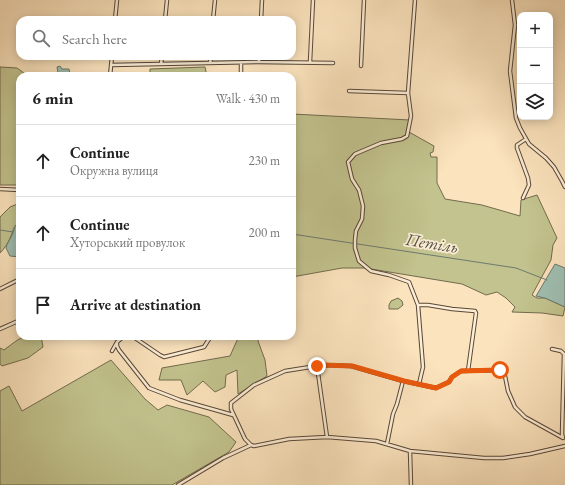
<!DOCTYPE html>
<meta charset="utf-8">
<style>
body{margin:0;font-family:"EB Garamond",serif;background:#f6f6f6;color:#222}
.controls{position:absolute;right:12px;top:12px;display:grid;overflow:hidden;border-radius:8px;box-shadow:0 2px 10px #0003}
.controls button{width:36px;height:36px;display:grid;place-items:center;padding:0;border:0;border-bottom:1px solid #e0e0e0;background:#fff;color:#222;font:20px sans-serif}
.stop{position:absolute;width:12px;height:12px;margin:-9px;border:3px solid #ea580c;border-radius:50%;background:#fff}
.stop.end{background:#ea580c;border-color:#fff;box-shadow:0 1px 4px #0008}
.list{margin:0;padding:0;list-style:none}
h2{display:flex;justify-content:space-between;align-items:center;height:52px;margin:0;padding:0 16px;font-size:17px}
h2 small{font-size:13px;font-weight:400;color:#767676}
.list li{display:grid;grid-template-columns:26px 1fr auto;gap:12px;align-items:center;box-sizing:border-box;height:72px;padding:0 16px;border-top:1px solid #e0e0e0}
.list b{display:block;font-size:15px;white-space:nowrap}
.list p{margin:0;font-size:13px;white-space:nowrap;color:#767676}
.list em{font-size:13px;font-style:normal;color:#767676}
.icon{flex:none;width:22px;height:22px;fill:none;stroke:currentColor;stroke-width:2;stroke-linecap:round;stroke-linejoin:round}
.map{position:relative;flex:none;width:565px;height:485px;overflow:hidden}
.search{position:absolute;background:#fff;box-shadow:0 2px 10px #0003;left:16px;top:16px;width:280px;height:44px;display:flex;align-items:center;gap:10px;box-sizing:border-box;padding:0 14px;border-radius:12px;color:#767676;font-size:15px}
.panel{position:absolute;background:#fff;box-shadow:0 2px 10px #0003;left:16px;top:72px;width:280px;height:268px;border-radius:12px}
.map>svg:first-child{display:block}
</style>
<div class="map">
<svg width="565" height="485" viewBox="0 0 565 485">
<rect width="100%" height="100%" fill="#fbe3bd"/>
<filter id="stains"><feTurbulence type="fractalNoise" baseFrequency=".005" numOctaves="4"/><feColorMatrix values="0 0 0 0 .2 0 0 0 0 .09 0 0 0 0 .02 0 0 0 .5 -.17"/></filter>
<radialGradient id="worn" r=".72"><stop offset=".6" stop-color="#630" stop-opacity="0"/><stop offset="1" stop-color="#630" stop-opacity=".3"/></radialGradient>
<path fill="#c2c38e" stroke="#726b4e" d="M 0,67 L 17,68 L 28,76 L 20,76 L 20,185 L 0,185 Z
M 205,67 L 207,76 L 150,76 L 150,69 Z
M 292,114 L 410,120 L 409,132 L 434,146 L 433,152 L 430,153 L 431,157 L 437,157 L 437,183 L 445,199 L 482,205 L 520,216 L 521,200 L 537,195 L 557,238 L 553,245 L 551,260 L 532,295 L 537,298 L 545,298 L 565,307 L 563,316 L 542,313 L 512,312 L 515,307 L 506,298 L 497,292 L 486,295 L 462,284 L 365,268 L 342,268 L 292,277 Z
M 20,203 L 20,222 C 13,226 14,229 11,236 C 8,243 5,248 0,253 L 0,217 L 10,207 Z
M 398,298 L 402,301 L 403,305 L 398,309 L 389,309 L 389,305 L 391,301 Z
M 26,336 L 41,336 L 43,347 L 28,358 L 2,366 L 0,364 L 0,348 L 4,350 C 11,345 17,339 26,336 Z
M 239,336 L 259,336 L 258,341 L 265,360 L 267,376 L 238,394 L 237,370 L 226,375 L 225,387 L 215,392 L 203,381 L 187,395 L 181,380 L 159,380 L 162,368 L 230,356 Z
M 111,360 L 145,399 L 158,410 L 167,405 L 209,417 L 236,442 L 229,452 L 172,485 L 0,485 L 0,391 L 9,386 L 22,411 Z"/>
<path fill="#9fbeb1" stroke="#6d7a6f" d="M 60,66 L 62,69 L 69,69 L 70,74 L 67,76 L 61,76 L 61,75 L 58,73 L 57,67 Z
M 20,222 L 20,257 L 10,256 L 6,248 C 7,243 10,240 12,235 C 15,229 13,226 20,222 Z
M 555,264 L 565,268 L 565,307 L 545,298 L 536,296 Z"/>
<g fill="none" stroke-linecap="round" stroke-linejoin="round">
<path stroke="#6d7a6f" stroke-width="1" d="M 0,230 L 13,232
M 292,234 L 516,268 L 547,280"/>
<g stroke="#594739" stroke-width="4.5">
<path id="minor" d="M 415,0 L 408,93 L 411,116 L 407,136 L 402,139 L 381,143 L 355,154 L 348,162 L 352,179 L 359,190 L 363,206 L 362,219 L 356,231 L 355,240 L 355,248 L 359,261 L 371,271 L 389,275 L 409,282 L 418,305 L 423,367 L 419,384
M 512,0 L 515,25 L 510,71 L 516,118 L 520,128 L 529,144 L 546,158 L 554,167 L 562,181 L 565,187
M 115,20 L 117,0
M 165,20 L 167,0
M 213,20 L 215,0
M 261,20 L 262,0
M 259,62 L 259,56
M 310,62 L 313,0
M 210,63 L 211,56
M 161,64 L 162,56
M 111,65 L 259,62 L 333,63
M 361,66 L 364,0
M 110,76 L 112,56
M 241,76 L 241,63
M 349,91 L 408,93
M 0,189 L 20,190
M 523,198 L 529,185 L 528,178 L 517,148 L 517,145 L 526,139
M 0,289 L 20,279
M 418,305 L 428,305 L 452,309 L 475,311 L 476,313 L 468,371
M 0,329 L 18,321
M 132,336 L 160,355 L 164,357 L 204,347 L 211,336
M 117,342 L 117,346 L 119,350 L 149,388 L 180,400 L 233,415
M 112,351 L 117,342 L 124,336
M 317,366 L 327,437
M 387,444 L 393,414 L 397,404 L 403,381 L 436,388 L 449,382 L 452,377 L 461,371 L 500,370 L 503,373 L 505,376 L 508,391 L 515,407 L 525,417 L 563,438 L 562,434 L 564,354 L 561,351 L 552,349
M 251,445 L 245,439 L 231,409 L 231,403 L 254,385 L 285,371 L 323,365 L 351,366 L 403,381
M 410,451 L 411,485
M 178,485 L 223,458 L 251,445 L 254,446 L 289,439 L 327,437 L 376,441 L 410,451 L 484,458 L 503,458 L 530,454 L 565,446"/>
</g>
<use href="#minor" stroke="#fcedd4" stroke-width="2.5"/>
</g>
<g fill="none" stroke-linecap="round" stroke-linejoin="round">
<path stroke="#ea580c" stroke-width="5" d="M 317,366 L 323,365 L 352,366 L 404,381 L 436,388 L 449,382 L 452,377 L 461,371 L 500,370"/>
</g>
<g text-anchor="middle" stroke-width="3.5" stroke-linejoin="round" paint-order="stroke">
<g font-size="17" font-style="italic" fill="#4e4f46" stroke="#fcedd4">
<text transform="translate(432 243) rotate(9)" y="6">Петіль</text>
</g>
</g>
<rect width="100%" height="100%" filter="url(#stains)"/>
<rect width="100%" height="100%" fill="url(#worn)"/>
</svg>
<div class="controls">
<button>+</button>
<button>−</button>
<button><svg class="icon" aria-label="layers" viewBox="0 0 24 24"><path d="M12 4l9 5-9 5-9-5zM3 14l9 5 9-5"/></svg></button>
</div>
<div class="stop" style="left:500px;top:370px"></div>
<div class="stop end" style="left:317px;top:366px"></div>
<div class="search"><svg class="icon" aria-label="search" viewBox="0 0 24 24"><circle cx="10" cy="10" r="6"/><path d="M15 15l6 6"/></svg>Search here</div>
<section class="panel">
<h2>6 min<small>Walk · 430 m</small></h2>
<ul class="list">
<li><svg class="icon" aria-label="ahead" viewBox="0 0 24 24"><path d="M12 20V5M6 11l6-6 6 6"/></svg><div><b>Continue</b><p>Окружна вулиця</p></div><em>230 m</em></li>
<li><svg class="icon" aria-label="ahead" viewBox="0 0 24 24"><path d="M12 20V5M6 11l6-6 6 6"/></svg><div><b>Continue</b><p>Хуторський провулок</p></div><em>200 m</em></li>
<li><svg class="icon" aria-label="arrive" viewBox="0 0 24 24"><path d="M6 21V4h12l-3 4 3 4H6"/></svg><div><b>Arrive at destination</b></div></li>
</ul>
</section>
</div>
